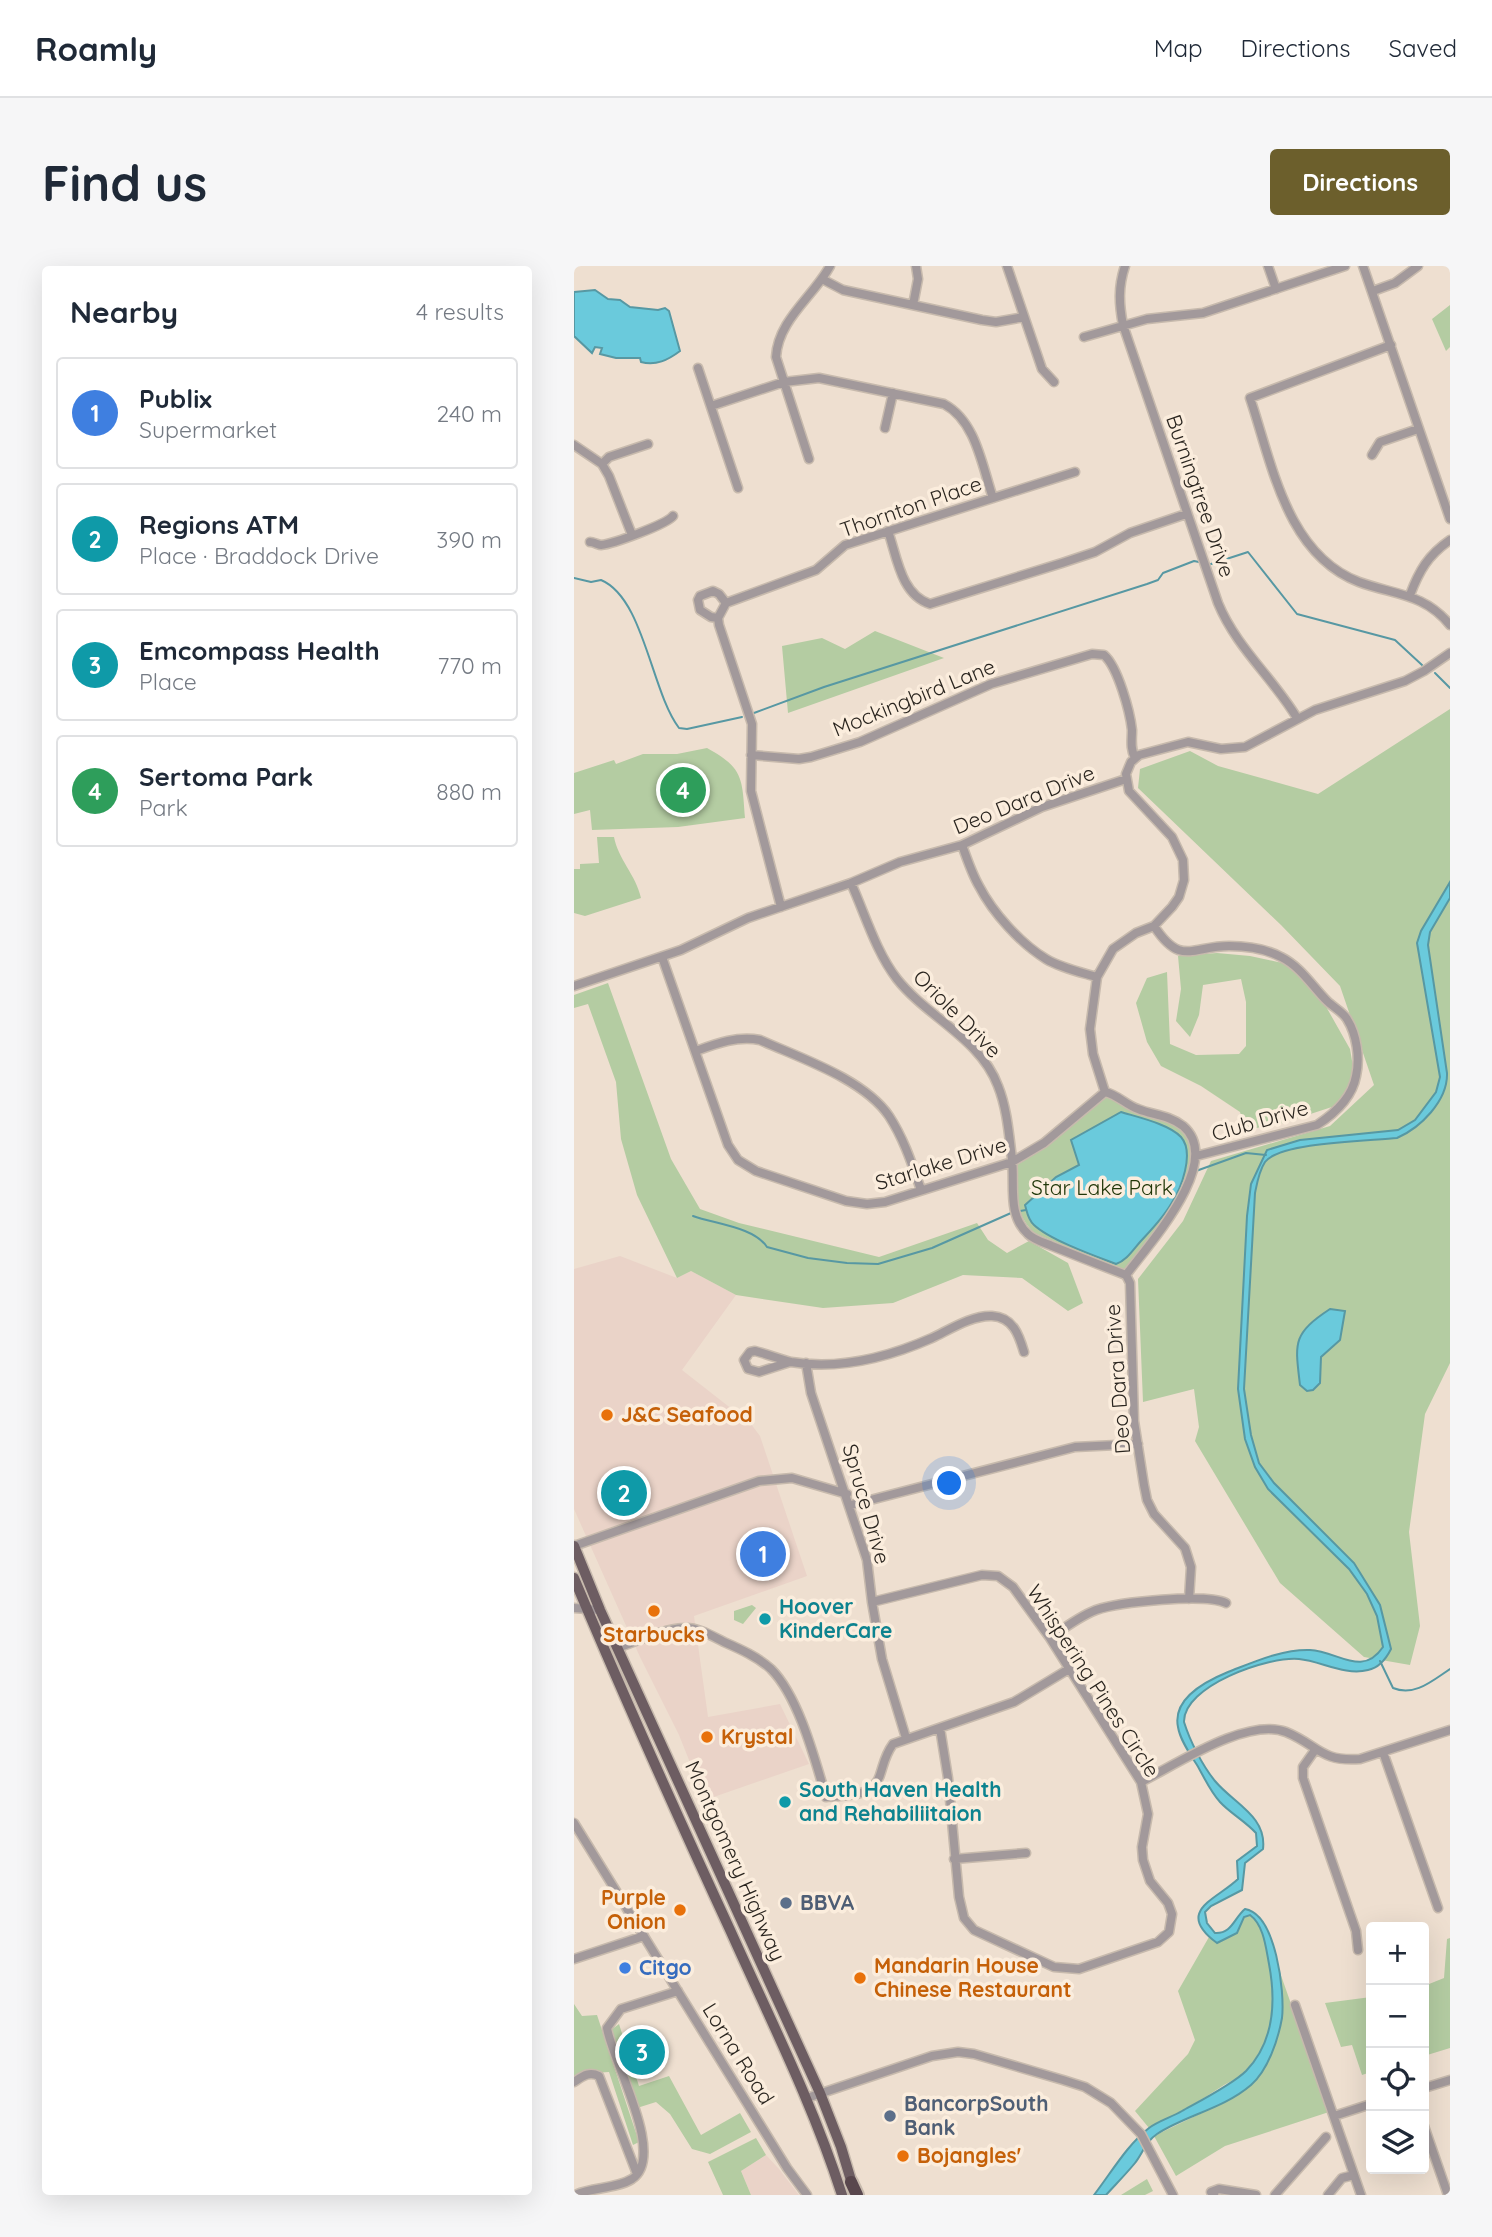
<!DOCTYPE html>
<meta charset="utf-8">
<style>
body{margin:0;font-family:Quicksand,sans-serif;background:#f6f6f7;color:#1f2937}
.controls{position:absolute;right:21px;bottom:21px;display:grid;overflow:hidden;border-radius:7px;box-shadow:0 7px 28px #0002}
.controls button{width:63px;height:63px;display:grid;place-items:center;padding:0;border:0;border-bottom:2px solid #e0e1e3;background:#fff;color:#1f2937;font:35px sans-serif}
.you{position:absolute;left:376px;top:1218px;width:24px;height:24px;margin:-18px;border:5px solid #fff;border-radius:50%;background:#1a73e8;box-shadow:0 0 0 10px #1a73e833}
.badge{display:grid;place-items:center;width:46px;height:46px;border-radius:50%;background:#6c5f2c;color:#fff;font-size:23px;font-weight:700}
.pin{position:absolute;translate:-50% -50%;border:4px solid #fff;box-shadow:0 2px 7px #0006}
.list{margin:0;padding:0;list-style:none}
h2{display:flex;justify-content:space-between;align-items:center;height:91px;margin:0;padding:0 28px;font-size:30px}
h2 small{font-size:23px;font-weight:400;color:#747a83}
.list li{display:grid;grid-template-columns:46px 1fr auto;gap:21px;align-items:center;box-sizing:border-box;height:112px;margin:0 14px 14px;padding:0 14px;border:2px solid #e0e1e3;border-radius:7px}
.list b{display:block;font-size:26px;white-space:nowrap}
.list p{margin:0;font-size:23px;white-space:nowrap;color:#747a83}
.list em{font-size:23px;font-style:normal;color:#747a83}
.icon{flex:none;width:38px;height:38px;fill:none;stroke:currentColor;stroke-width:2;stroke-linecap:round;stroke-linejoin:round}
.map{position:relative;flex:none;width:876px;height:1929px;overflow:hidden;border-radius:7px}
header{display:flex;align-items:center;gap:42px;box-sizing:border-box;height:98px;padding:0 35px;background:#fff;border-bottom:2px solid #e0e1e3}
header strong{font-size:33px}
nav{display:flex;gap:38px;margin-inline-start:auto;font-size:24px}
.intro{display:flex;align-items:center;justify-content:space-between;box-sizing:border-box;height:168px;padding:0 42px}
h1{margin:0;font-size:49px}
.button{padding:18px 32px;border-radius:7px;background:#6c5f2c;color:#fff;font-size:24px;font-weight:700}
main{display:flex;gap:42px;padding:0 42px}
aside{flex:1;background:#fff;border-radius:7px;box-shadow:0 7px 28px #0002}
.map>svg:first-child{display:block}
</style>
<header>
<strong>Roamly</strong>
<nav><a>Map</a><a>Directions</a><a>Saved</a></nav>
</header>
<div class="intro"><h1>Find us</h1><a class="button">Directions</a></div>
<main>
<aside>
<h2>Nearby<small>4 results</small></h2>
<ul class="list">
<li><span class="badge" style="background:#3f7fe0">1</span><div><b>Publix</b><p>Supermarket</p></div><em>240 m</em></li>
<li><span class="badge" style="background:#0f9aa8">2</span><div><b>Regions ATM</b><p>Place · Braddock Drive</p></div><em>390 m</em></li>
<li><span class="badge" style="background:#0f9aa8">3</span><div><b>Emcompass Health</b><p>Place</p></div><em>770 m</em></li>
<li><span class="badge" style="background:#2e9e5b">4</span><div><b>Sertoma Park</b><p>Park</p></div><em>880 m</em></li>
</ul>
</aside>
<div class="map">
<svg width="876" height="1929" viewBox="0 0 876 1929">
<rect width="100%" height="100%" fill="#eedfd0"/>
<path fill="#ead3c8" d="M 46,990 L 103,1012 L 117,1005 L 162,1029 L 108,1104 L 177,1158 L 186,1170 L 233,1310 L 120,1350 L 134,1451 L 206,1438 L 235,1498 L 131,1534 L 105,1469 L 66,1391 L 0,1243 L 0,1003 Z
M 192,1889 L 205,1903 L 225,1929 L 177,1929 L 167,1905 Z"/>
<path fill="#b4cca2" d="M 876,39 L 876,81 L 872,85 L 858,53 Z
M 301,365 L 370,392 L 214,447 L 208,380 L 248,372 L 271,383 Z
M 876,443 L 876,1097 L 851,1148 L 835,1266 L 846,1360 L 836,1399 L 790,1391 L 706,1317 L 621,1175 L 625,1161 L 620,1123 L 569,1136 L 564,1013 L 609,955 L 637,895 L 756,860 L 800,819 L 766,720 L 707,659 L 564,522 L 566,503 L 616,485 L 644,500 L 744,528 Z
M 133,482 C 170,502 168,513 171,552 L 104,561 L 18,564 L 16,544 L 0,548 L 0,507 L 40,494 L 42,498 L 69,488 L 103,488 Z
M 23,571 L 40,571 C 44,593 62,609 67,632 L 11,650 L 0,647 L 0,603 L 6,603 L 6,598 L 25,597 Z
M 643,687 L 676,690 L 722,700 L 750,737 L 776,783 L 782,818 L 767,838 L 709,857 L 672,864 L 666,846 L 627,820 L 587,800 L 573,776 L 562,737 L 573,712 L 593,706 L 596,778 L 622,789 L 665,788 L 672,780 L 672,736 L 667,713 L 629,719 L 625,749 L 616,771 L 602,755 L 607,723 L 604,690 Z
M 34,717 L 97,893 L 126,943 L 165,957 L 305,991 L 403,957 L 414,974 L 433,987 L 455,975 L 494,997 L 509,1037 L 494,1045 L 448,1012 L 389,1009 L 319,1037 L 249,1042 L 162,1029 L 117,1005 L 103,1012 L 63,929 L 47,873 L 42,816 L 14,738 L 0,742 L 0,729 Z
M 534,829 C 557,839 590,847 608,864 C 644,900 573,977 551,1005 L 460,967 C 439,945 443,928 443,899 L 466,884 Z
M 178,1339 L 182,1342 L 169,1358 L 160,1354 L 160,1345 Z
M 676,1649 C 690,1659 692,1682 695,1698 C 702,1735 700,1775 672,1804 C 667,1811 657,1815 650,1819 C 626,1835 601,1849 575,1862 L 561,1845 L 614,1788 L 621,1774 L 604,1725 L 635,1671 L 643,1677 L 663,1667 L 670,1651 Z
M 876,1672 L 876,1782 L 850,1790 L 850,1720 L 870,1712 L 873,1673 Z
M 703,1698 L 755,1846 L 651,1880 L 602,1910 L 580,1870 L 650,1836 L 678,1818 L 692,1797 L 708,1749 Z
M 797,1731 L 797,1806 L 788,1809 L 778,1779 L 767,1781 L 751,1737 Z
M 0,1738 L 8,1750 L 23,1749 L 65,1876 L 59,1879 L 35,1806 L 5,1808 L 0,1810 Z
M 45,1758 L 65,1820 L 95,1810 L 127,1869 L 166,1847 L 177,1866 L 136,1888 L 118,1883 L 96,1848 L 82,1836 L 63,1842 L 37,1764 Z
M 182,1872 L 192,1889 L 167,1905 L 177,1929 L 149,1929 L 134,1896 Z
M 573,1913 L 579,1925 L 571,1929 L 547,1929 Z"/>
<path fill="#6acadc" stroke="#5798a3" stroke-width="2" d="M 21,24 L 34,33 L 46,34 L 56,41 L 84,44 L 91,42 L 95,45 L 106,85 C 94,94 82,100 67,96 L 66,92 L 42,92 L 26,88 L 28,82 L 21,81 L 18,87 L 0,70 L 0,26 Z
M 876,616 L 876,632 L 856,666 L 854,679 L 873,807 C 874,835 846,862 823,872 C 796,875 706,876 691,896 C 685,905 683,917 681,927 L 670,1123 L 677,1169 L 685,1197 L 700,1217 L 780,1297 L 806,1339 L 817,1383 C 812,1393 804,1402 794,1404 C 771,1410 747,1395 725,1393 C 694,1390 609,1420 610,1456 C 616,1475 628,1499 641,1515 C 659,1537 693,1550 689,1583 L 671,1597 L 668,1624 L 637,1640 L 631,1646 L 633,1657 L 641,1667 C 658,1668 660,1652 671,1643 C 702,1648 711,1726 708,1752 C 704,1774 694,1804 677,1819 C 649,1843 612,1849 583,1868 C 571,1876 569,1887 561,1897 C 552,1908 542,1918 532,1929 L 520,1929 C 537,1907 553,1879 575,1862 C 584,1855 598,1851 608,1845 C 626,1835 659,1818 672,1805 C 700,1776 702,1735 695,1698 C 692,1683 690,1659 676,1649 L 670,1651 L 663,1667 L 643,1677 C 600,1645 642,1634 664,1613 L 663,1595 L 683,1580 L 682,1567 C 671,1555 656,1547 646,1536 C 636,1525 630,1511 623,1499 C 616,1488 606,1474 604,1461 C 598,1432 632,1415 654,1406 C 680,1396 708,1383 736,1384 C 764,1385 788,1412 809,1381 L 803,1350 L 793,1328 L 775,1303 L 694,1223 L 681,1201 L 671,1173 L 664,1123 L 673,950 L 677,918 L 693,884 L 726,874 L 824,864 L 841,854 L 862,826 L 866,811 L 843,677 L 847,665 Z
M 547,846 C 563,851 595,858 607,871 C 621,887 607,923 597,938 C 589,952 577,964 566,976 C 559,984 552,995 542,998 C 521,990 476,974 460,959 C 454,954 453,946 451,939 L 482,911 L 505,899 L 497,874 Z
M 756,1043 L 771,1045 L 766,1074 L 747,1091 L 746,1117 L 739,1124 L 733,1125 L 726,1119 C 721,1077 718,1068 756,1043 Z"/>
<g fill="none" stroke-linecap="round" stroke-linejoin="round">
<path stroke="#5798a3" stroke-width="2" d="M 637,298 L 674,286 L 723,348 L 821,374 L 848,399
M 0,312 L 17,316 L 27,314 C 70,332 77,425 105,462 L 113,463 L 168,451
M 861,407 L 876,422
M 180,447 L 250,421 L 573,318 L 584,314 L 589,307 L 620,295 L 625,296
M 622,905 L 672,887 L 692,889
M 446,945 L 452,944
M 119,950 C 141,958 180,961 193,981 L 234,992 L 273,997 L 304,998 L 358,982 L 437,947
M 806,1395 L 819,1422 C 841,1431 859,1414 876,1403"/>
<g stroke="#c7baad" stroke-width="11">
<path id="minor" d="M 433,0 L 468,103 L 480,116
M 551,0 C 544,21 545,38 549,59 L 644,337 C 662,381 699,412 723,452
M 694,0 L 702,23
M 789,0 L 876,253
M 248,13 L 269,24 L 408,54 L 422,56 L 450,51
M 799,25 L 821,17 L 844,0
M 339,39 L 344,13 L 342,0
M 510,71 L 573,53 L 629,47 L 771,0
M 817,79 L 676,132 C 698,197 712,288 785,316 C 820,329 850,327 876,359
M 124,102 L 164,222
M 137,140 L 210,116 L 245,112 L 370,138 C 402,155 408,200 419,232
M 311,162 L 319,127
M 0,179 L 28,198 L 35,210 L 58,269
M 798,189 L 806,176 L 844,163
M 235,193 L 202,91 C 204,54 239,31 256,0
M 28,198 L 35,191 L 74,178
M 314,265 C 323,291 327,329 356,338 L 488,297 L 521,286 L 556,267 L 612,248
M 16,276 C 19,276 25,279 27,279 C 39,278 93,258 99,250
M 836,329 C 845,305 854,289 876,274
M 152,337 L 242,304 L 271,279 L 501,206
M 152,337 L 144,352 L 145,359 L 178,458 L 177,525 L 207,641
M 144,352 L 137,351 L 126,344 L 124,334 L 126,330 L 139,325 L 145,328 L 152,337
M 177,489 L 225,493 L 237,491 L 286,476 L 417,418 L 518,388 L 530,389 C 544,401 556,446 558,464 C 558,474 556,482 561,492
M 388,579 C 393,593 398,608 405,620 C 419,647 446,677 472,693 C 487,702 506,706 523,711
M 277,617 C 291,648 302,686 323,713 C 353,751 407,773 424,820 C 433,842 435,869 438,893 C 441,919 433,949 454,968 C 460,974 471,977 478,980 C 503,990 528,1000 552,1009
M 580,660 C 607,701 618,680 655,680 C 672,680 692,683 707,691 C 727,701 738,720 753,735 C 759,741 769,746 773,753 C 783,769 786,792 782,810 C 778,832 760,848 743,859 L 622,890
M 88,691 L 154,879 L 164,894 L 182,905 L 272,935 L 293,938 L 311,936 L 438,896 L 470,877 L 531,826
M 0,720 L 107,684 L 174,652 L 277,617 L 326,596 L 388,579 L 468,541 L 552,513
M 122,785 C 144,777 163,770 186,774 C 226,792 290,813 315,850 C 330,873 338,898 347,924
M 531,826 L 519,788 L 516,763 L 523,711 L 539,683 L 562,667 L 580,660 L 598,641 L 605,631 L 610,614 L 609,594 L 598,571 L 555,525 L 552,508 L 557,496 L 565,489 L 614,476 L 647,483 L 671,481 L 741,444 L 831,415 L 850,405 L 876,387
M 531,826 C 544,829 552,839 564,843 C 579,849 595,849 609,860 C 651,896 574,979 552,1009
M 552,1009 L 556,1017 L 560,1155 L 570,1219 L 573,1234 L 580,1248 L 611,1282 L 617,1301 L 615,1333
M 216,1096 L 185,1106 L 174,1103 L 170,1094 L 176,1086 L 181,1085 C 193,1088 205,1093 217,1096 C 264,1104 315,1091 358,1072 C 375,1064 398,1049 418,1050 C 439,1051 445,1069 450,1086
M 232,1097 L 237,1127 L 293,1294 L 298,1336 L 308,1393 L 332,1472
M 277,1239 L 501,1181 L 564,1178
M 0,1280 L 185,1215 L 218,1212 L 273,1228
M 298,1336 L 408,1309 L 424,1310 L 439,1321 L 476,1372 L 567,1516 L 574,1548 L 568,1581 L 569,1594 L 576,1615 L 594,1637 L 598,1648 L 595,1666 L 584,1676 L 505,1703 L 480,1701 L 400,1664 L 390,1652 L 385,1631 L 374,1512 L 366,1462
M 0,1342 L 26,1344
M 476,1372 C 490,1362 506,1350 522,1344 C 545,1336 631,1327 652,1337
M 43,1382 C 64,1375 88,1363 110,1362 C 124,1361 138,1370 150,1376 C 166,1383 184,1391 197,1403 C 225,1431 241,1494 252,1531 C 271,1529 299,1532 306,1509 C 310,1497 311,1489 319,1478 L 440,1436 L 495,1403
M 741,1484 L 729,1501 L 729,1512 L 782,1665 L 784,1684
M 809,1486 L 864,1642
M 567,1516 C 603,1498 673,1451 712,1466 C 744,1479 746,1496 786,1493 L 876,1464
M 0,1557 L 213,1902 L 233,1929
M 380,1593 L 452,1587
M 0,1693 L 70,1670
M 721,1739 L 787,1929
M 0,1816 C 9,1810 15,1805 25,1810 L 63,1908
M 850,1822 L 876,1814
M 233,1832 L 358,1790 L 384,1786 L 400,1788 L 489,1814 L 511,1821 L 537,1837 L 567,1868 L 599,1929
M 760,1850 L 797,1838
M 850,1860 L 874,1929
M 1,1929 C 18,1921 42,1923 58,1913 C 93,1890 38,1795 33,1762 L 47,1743 L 104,1725
M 640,1929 L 637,1926 L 645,1923 L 682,1929
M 701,1929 L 752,1871
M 754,1929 L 768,1912 L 780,1909"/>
</g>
<g stroke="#c7baad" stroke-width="13">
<path id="major" d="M 0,1280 L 26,1344 L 246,1827 L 267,1881 L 279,1921
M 0,1312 C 50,1431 103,1549 157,1666 C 196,1753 239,1838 268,1929"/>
</g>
<g stroke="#c7baad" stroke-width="16">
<path id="highway" d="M 277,1916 L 283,1929"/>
</g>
<use href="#minor" stroke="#a2999b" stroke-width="8"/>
<use href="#major" stroke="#6d5d62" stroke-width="10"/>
<use href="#highway" stroke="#59474d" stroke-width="12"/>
</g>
<g fill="#e8710a" stroke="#fbeddd" stroke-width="2.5">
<circle cx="33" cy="1149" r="7"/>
<circle cx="80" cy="1345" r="7"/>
<circle cx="133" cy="1471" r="7"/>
<circle cx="106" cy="1644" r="7"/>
<circle cx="286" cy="1712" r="7"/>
<circle cx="329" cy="1890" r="7"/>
</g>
<g fill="#0f9aa8" stroke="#fbeddd" stroke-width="2.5">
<circle cx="191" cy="1353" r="7"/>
<circle cx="211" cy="1536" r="7"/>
</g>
<g fill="#5c6f8a" stroke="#fbeddd" stroke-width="2.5">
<circle cx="212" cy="1637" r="7"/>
<circle cx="316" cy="1850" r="7"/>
</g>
<circle fill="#3f7fe0" stroke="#fbeddd" stroke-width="2.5" cx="51" cy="1702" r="7"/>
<g text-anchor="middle" stroke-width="7" stroke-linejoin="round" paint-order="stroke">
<g font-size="21" fill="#2a251f" stroke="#fbeddd">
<text transform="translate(626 230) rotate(71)" y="7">Burningtree Drive</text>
<text transform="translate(337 241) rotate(-19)" y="7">Thornton Place</text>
<text transform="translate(340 432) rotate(-22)" y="7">Mockingbird Lane</text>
<text transform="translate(450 534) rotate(-22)" y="7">Deo Dara Drive</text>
<text transform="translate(383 748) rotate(45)" y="7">Oriole Drive</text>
<text transform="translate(686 855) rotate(-16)" y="7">Club Drive</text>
<text transform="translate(367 898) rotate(-17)" y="7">Starlake Drive</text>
<text transform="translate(544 1113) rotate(-94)" y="7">Deo Dara Drive</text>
<text transform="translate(292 1238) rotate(74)" y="7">Spruce Drive</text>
<text transform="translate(519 1415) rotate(57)" y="7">Whispering Pines Circle</text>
<text transform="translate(161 1595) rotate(66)" y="7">Montgomery Highway</text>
<text transform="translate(164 1788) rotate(58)" y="7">Lorna Road</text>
</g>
<g font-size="21" fill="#213709" stroke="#fbeddd">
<text x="528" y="929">Star Lake Park</text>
</g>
<g font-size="21" font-weight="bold" fill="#c56008" stroke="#fbeddd" text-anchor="start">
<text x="47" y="1156">J&amp;C Seafood</text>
<text x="80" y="1376" text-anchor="middle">Starbucks</text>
<text x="147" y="1478">Krystal</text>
<text x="92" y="1639" text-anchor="end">Purple<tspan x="92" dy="24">Onion</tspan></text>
<text x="300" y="1707">Mandarin House<tspan x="300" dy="24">Chinese Restaurant</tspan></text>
<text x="343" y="1897">Bojangles'</text>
</g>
<g font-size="21" font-weight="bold" fill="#0d838f" stroke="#fbeddd" text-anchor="start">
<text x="205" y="1348">Hoover<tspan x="205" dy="24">KinderCare</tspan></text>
<text x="225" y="1531">South Haven Health<tspan x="225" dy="24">and Rehabiliitaion</tspan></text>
</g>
<g font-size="21" font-weight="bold" fill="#4e5e75" stroke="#fbeddd" text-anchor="start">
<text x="226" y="1644">BBVA</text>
<text x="330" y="1845">BancorpSouth<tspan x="330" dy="24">Bank</tspan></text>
</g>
<g font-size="21" font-weight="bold" fill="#366cbe" stroke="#fbeddd" text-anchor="start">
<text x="65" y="1709">Citgo</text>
</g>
</g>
</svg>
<div class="controls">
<button>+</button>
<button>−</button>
<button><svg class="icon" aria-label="locate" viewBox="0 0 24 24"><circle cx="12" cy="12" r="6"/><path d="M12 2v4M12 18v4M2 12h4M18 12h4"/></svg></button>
<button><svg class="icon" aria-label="layers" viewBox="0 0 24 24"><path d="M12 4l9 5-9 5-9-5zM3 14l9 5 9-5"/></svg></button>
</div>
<div class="you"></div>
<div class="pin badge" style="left:189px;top:1288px;background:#3f7fe0">1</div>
<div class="pin badge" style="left:50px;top:1227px;background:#0f9aa8">2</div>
<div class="pin badge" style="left:68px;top:1786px;background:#0f9aa8">3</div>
<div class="pin badge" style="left:109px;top:524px;background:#2e9e5b">4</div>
</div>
</main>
